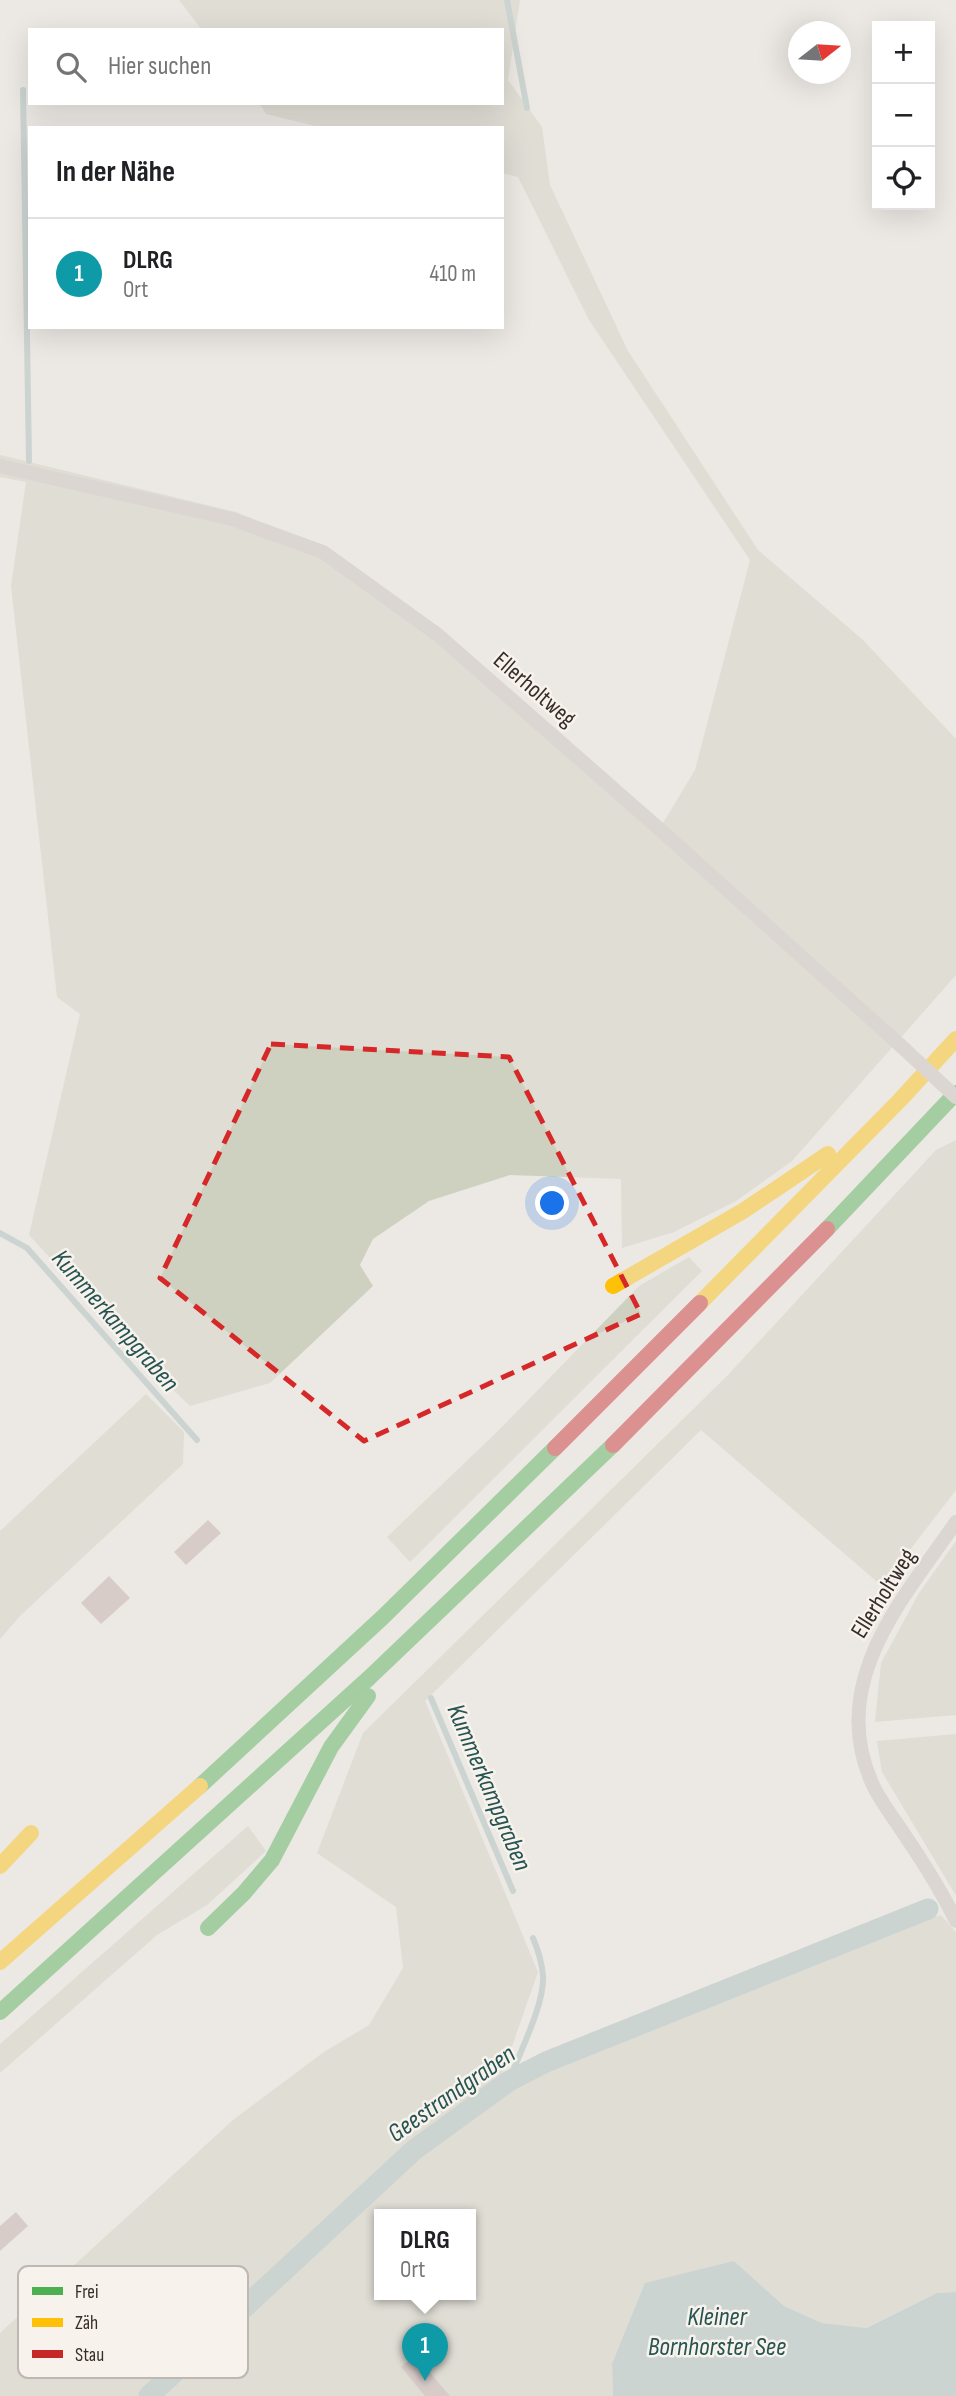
<!DOCTYPE html>
<html lang="de">
<meta charset="utf-8">
<style>
body{margin:0;font-family:"Sofia Sans Condensed",sans-serif;background:#f6f6f6;color:#202124}
.controls{position:absolute;right:21px;top:21px;display:grid;overflow:hidden;border-radius:0px;box-shadow:0 7px 28px #0002}
.controls button{width:63px;height:63px;display:grid;place-items:center;padding:0;border:0;border-bottom:2px solid #e0e0e0;background:#fff;color:#202124;font:35px sans-serif}
.compass{position:absolute;left:788px;top:21px;width:63px;height:63px;border-radius:50%;background:#fff;box-shadow:0 7px 28px #0002;rotate:73deg}
.you{position:absolute;left:553px;top:1204px;width:24px;height:24px;margin:-18px;border:5px solid #fff;border-radius:50%;background:#1a73e8;box-shadow:0 0 0 10px #1a73e833}
.badge{display:grid;place-items:center;width:46px;height:46px;border-radius:50%;background:#ea580c;color:#fff;font-size:23px;font-weight:700}
.pin{position:absolute;translate:-50% -58px;filter:drop-shadow(0 2px 4px #0008)}
.pin::after{content:'';position:absolute;top:37px;width:24px;height:21px;background:inherit;clip-path:polygon(0 0,100% 0,50% 100%)}
.popup{position:absolute;left:374px;top:2209px;width:102px;height:91px;box-sizing:border-box;display:grid;place-content:center;border-radius:0px;background:#fff;filter:drop-shadow(0 2px 5px #0005);font-size:23px;white-space:nowrap;color:#757577}
.popup b{font-size:26px;color:#202124}
.popup::after{content:'';position:absolute;left:50%;top:100%;margin-left:-14px;border:14px solid transparent;border-top-color:#fff}
.list{margin:0;padding:0;list-style:none}
h2{display:flex;justify-content:space-between;align-items:center;height:91px;margin:0;padding:0 28px;font-size:30px}
h2 small{font-size:23px;font-weight:400;color:#757577}
.list li{display:grid;grid-template-columns:46px 1fr auto;gap:21px;align-items:center;box-sizing:border-box;height:112px;padding:0 28px;border-top:2px solid #e0e0e0}
.list b{display:block;font-size:26px;white-space:nowrap}
.list p{margin:0;font-size:23px;white-space:nowrap;color:#757577}
.list em{font-size:23px;font-style:normal;color:#757577}
.icon{flex:none;width:38px;height:38px;fill:none;stroke:currentColor;stroke-width:2;stroke-linecap:round;stroke-linejoin:round}
.map{position:relative;flex:none;width:956px;height:2396px;overflow:hidden}
.search{position:absolute;background:#fff;box-shadow:0 7px 28px #0002;left:28px;top:28px;width:476px;height:77px;display:flex;align-items:center;gap:18px;box-sizing:border-box;padding:0 24px;border-radius:0px;color:#757577;font-size:26px}
.panel{position:absolute;background:#fff;box-shadow:0 7px 28px #0002;left:28px;top:126px;width:476px;height:203px;border-radius:0px}
.map>svg:first-child{display:block}
</style>
<div class="map">
<svg width="956" height="2396" viewBox="0 0 956 2396">
<rect width="100%" height="100%" fill="#ece8e4"/>
<path fill="#cfd1c0" fill-rule="evenodd" d="M 179,0 L 520,0 L 508,80 L 542,127 L 550,185 L 628,351 L 758,550 L 863,640 L 956,739 L 956,975 L 792,1161 L 736,1201 L 674,1232 L 622,1248 L 621,1179 L 510,1175 L 429,1201 L 373,1239 L 360,1265 L 373,1286 L 270,1383 L 190,1406 L 163,1380 L 29,1235 L 80,1014 L 57,997 L 11,586 L 26,482 L 0,477 L 0,455 L 236,512 L 326,548 L 517,695 L 663,823 L 695,770 L 750,560 L 589,320 L 518,177 L 502,173 L 502,128 L 323,128 L 266,114 L 259,103 L 502,103 L 502,30 L 202,30 Z
M 956,1140 L 956,1490 L 882,1586 L 701,1430 L 425,1701 L 538,1972 L 503,2072 L 414,2141 L 139,2396 L 0,2396 L 0,2333 L 233,2120 L 324,2052 L 369,2025 L 403,1968 L 396,1907 L 317,1853 L 363,1733 L 727,1376 L 936,1150 Z
M 689,1257 L 702,1271 L 410,1562 L 387,1537 L 498,1431 L 639,1286 Z
M 146,1394 L 184,1432 L 183,1464 L 20,1616 L 0,1639 L 0,1531 Z
M 956,1541 L 956,1715 L 875,1722 L 881,1663 L 919,1593 Z
M 956,1734 L 956,1893 L 955,1894 L 882,1772 L 877,1741 Z
M 248,1826 L 266,1851 L 207,1905 L 157,1935 L 0,2073 L 0,2044 Z
M 941,1915 L 956,1932 L 956,2292 L 937,2293 L 865,2328 L 822,2323 L 784,2306 L 734,2261 L 612,2364 L 613,2396 L 161,2396 L 416,2158 L 508,2088 L 548,2065 L 893,1929 ZM 380,2215 L 471,2215 L 471,2295 L 380,2295 Z"/>
<path fill="#a2bdba" d="M 734,2261 L 784,2306 L 822,2323 L 866,2328 L 937,2293 L 956,2292 L 956,2396 L 613,2396 L 612,2364 L 645,2283 Z"/>
<g fill="none" stroke-linecap="round" stroke-linejoin="round">
<path stroke="#a2bdba" stroke-width="6" d="M 507,0 L 527,108
M 23,90 L 29,461
M 0,1233 L 27,1248 L 197,1440
M 431,1698 L 513,1891
M 509,2081 C 519,2054 545,2003 543,1976 C 542,1962 538,1950 533,1938"/>
<path stroke="#a2bdba" stroke-width="21" d="M 149,2396 L 414,2150 L 509,2081 L 546,2062 L 928,1909"/>
</g>
<path fill="#beaca8" d="M 208,1520 L 221,1533 L 186,1565 L 174,1552 Z
M 109,1576 L 130,1598 L 101,1624 L 81,1603 Z
M 16,2212 L 28,2226 L 0,2251 L 0,2226 Z
M 415,2355 L 450,2396 L 425,2396 L 401,2367 Z"/>
<g fill="none" stroke-linecap="round" stroke-linejoin="round">
<path stroke="#c6c0bd" stroke-width="14" d="M 0,466 L 232,519 L 323,552 L 438,635 L 665,834 L 900,1045
M 956,1522 C 903,1599 827,1682 872,1783 C 880,1801 893,1817 904,1834 C 923,1862 941,1890 956,1921"/>
<path stroke="#4caf50" stroke-width="16" d="M 827,1229 L 956,1093
M 200,1786 L 383,1617 L 555,1448
M 208,1928 L 244,1893 L 272,1860 L 331,1747 L 368,1696
M 0,2012 L 369,1678 L 613,1445"/>
<path stroke="#ffc107" stroke-width="16" d="M 613,1286 L 743,1211 L 828,1154
M 700,1303 L 900,1100 L 956,1039
M 0,1866 L 31,1833
M 0,1962 L 200,1786"/>
<path stroke="#c62828" stroke-width="16" d="M 613,1445 L 827,1229
M 555,1448 L 700,1303"/>
<path stroke="#c6c0bd" stroke-width="14" d="M 900,1045 L 956,1097"/>
</g>
<path d="M0 0H956V2396H0ZM 271,1044 L 509,1057 L 641,1314 L 364,1441 L 160,1278 Z" fill="#ece8e4" fill-opacity=".55" fill-rule="evenodd"/>
<path fill="none" stroke="#d62828" stroke-width="5" stroke-dasharray="14 9" stroke-linejoin="round" d="M 271,1044 L 509,1057 L 641,1314 L 364,1441 L 160,1278 Z"/>
<g text-anchor="middle" stroke-width="5" stroke-linejoin="round" paint-order="stroke">
<g font-size="24" fill="#372e2b" stroke="#f8f2ed">
<text transform="translate(535 689) rotate(41)" y="8">Ellerholtweg</text>
<text transform="translate(883 1593) rotate(-58)" y="8">Ellerholtweg</text>
</g>
<g font-size="26" font-style="italic" fill="#265452" stroke="#f8f2ed">
<text transform="translate(116 1320) rotate(49)" y="9">Kummerkampgraben</text>
<text transform="translate(490 1787) rotate(67)" y="9">Kummerkampgraben</text>
<text transform="translate(451 2093) rotate(-35)" y="9">Geestrandgraben</text>
<text x="717" y="2325">Kleiner<tspan x="717" dy="30">Bornhorster See</tspan></text>
</g>
</g>
<rect x="18" y="2266" width="230" height="112" rx="10" fill="#f8f2ed" stroke="#beb7b3" stroke-width="2"/>
<rect x="32" y="2287" width="31" height="8" fill="#4caf50"/>
<rect x="32" y="2318" width="31" height="9" fill="#ffc107"/>
<rect x="32" y="2350" width="31" height="8" fill="#c62828"/>
<g font-size="19" fill="#372e2b">
<text x="75" y="2298">Frei</text>
<text x="75" y="2329">Zäh</text>
<text x="75" y="2361">Stau</text>
</g>
</svg>
<div class="controls">
<button>+</button>
<button>−</button>
<button><svg class="icon" aria-label="locate" viewBox="0 0 24 24"><circle cx="12" cy="12" r="6"/><path d="M12 2v4M12 18v4M2 12h4M18 12h4"/></svg></button>
</div>
<svg class="compass" viewBox="-18 -18 36 36"><path d="M0-13l5 13h-10z" fill="#e53935"/><path d="M0 13l5-13h-10z" fill="#757577"/></svg>
<div class="you"></div>
<div class="pin badge" style="left:425px;top:2381px;background:#0f9aa8">1</div>
<div class="popup"><b>DLRG</b>Ort</div>
<div class="search"><svg class="icon" aria-label="search" viewBox="0 0 24 24"><circle cx="10" cy="10" r="6"/><path d="M15 15l6 6"/></svg>Hier suchen</div>
<section class="panel">
<h2>In der Nähe<small></small></h2>
<ul class="list">
<li><span class="badge" style="background:#0f9aa8">1</span><div><b>DLRG</b><p>Ort</p></div><em>410 m</em></li>
</ul>
</section>
</div>
